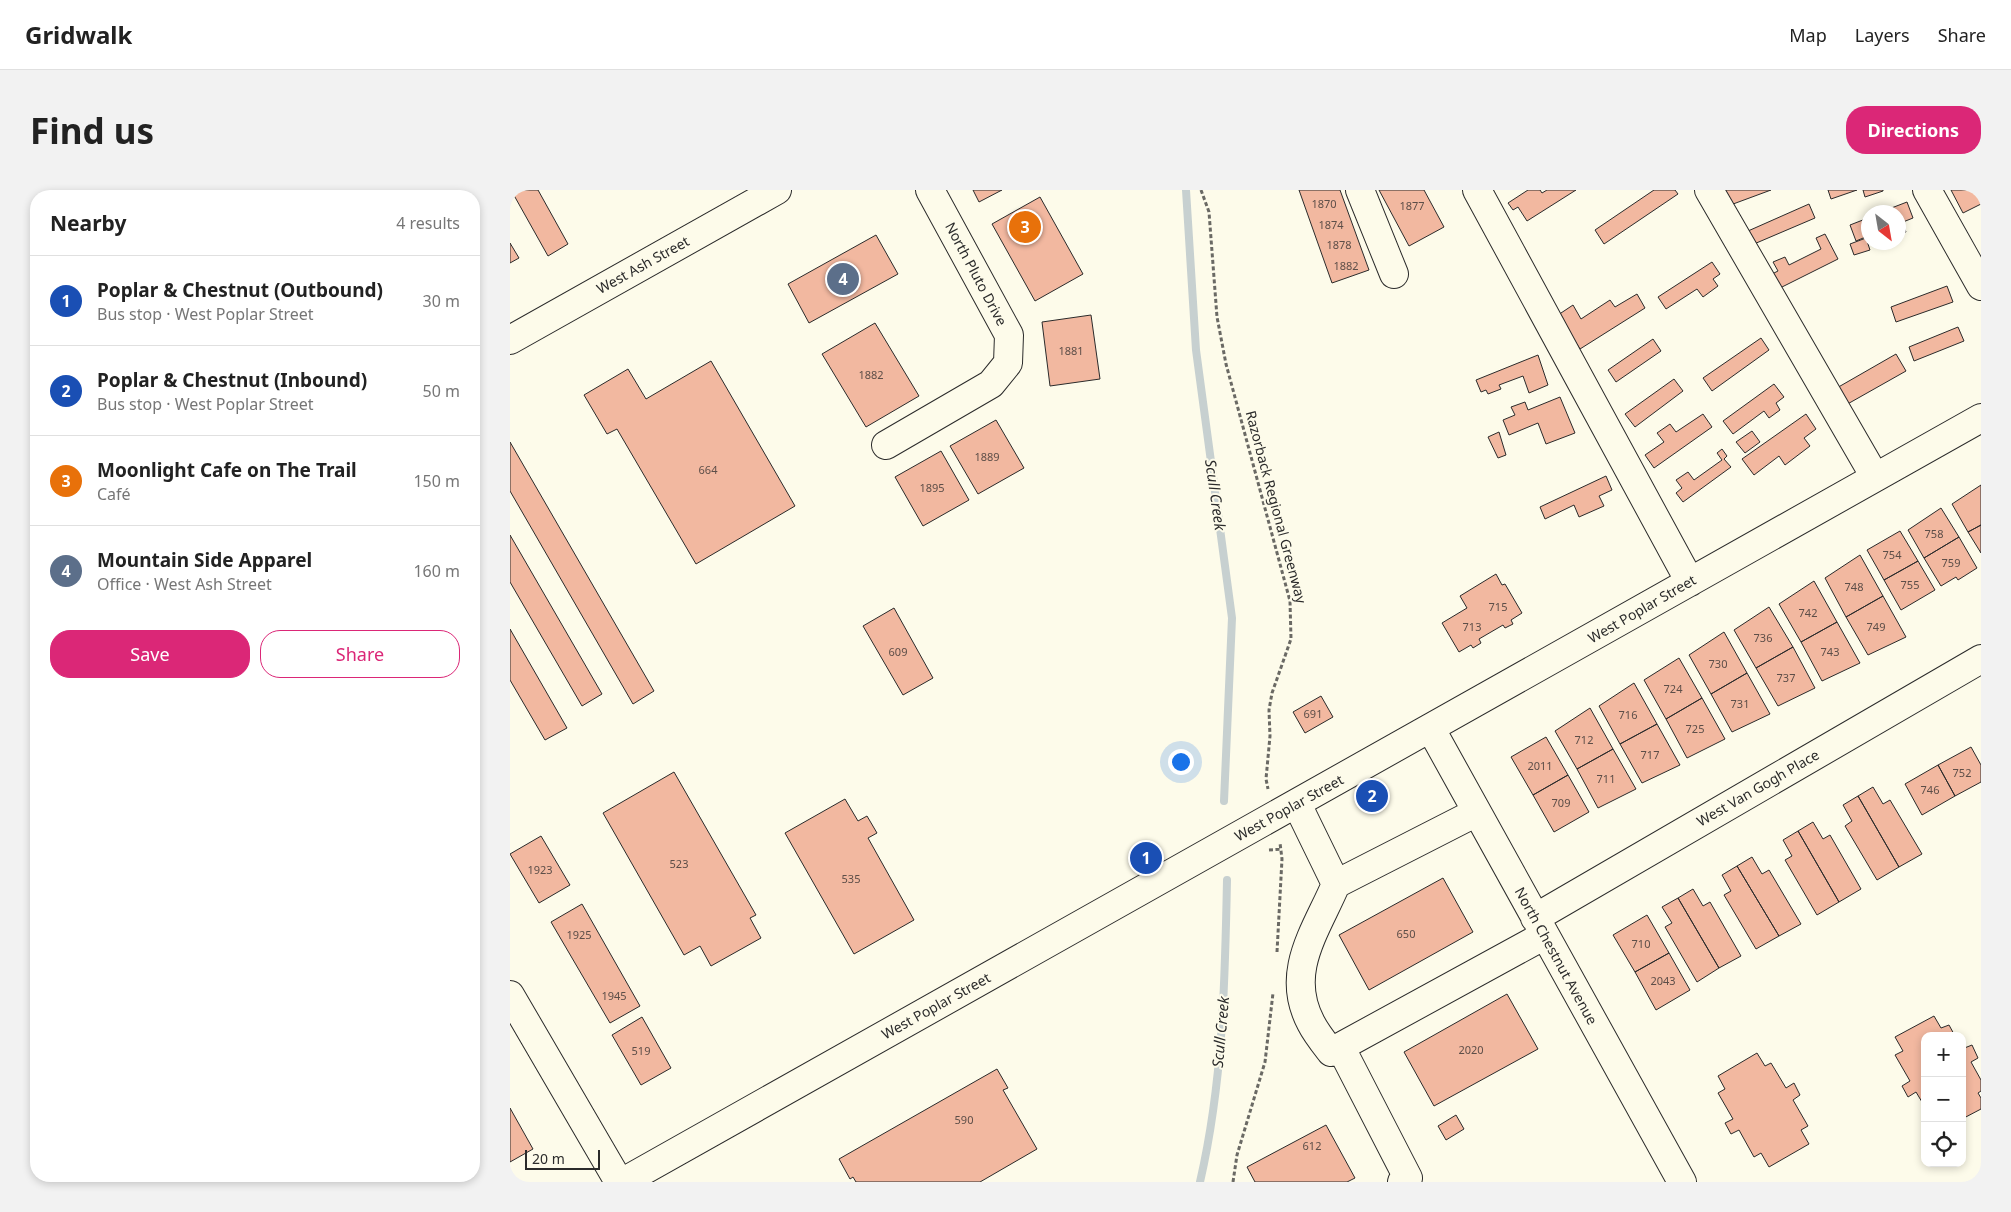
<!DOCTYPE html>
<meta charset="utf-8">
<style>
body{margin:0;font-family:"Noto Sans",sans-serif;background:#f2f2f2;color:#222}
.controls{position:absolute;right:15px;bottom:15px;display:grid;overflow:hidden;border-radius:10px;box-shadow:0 2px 8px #0003}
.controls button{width:45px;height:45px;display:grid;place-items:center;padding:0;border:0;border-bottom:1px solid #e0e0e0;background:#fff;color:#222;font:25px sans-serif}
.compass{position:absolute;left:1351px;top:15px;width:45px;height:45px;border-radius:50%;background:#fff;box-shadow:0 2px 8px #0003;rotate:149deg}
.scale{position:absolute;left:15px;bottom:12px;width:75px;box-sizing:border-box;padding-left:5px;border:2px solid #2b2b2b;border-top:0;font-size:14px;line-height:18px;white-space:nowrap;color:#2b2b2b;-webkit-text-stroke:4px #fdfbea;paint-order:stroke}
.you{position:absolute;left:670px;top:571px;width:18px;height:18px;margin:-12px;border:4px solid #fff;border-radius:50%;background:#1a73e8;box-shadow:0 0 0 8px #1a73e833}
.badge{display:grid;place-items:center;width:32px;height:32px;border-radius:50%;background:#db2777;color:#fff;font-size:16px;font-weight:700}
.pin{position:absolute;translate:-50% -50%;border:2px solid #fff;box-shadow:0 1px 5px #0006}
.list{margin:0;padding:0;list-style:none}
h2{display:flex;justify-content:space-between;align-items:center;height:65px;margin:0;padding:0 20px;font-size:21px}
h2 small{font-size:16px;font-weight:400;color:#767676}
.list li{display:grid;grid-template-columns:32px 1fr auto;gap:15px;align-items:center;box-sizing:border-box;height:90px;padding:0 20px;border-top:1px solid #e0e0e0}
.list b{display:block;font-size:19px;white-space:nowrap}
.list p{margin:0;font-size:16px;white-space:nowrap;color:#767676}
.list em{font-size:16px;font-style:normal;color:#767676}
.actions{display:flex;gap:10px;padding:15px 20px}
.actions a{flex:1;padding:11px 0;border:1px solid #db2777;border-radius:20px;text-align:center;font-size:18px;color:#db2777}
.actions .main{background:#db2777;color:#fff}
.icon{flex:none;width:28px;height:28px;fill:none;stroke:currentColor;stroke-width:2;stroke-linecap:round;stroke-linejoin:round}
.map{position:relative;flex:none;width:1471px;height:992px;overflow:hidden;border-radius:20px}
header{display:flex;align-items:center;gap:30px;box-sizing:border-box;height:70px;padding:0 25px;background:#fff;border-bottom:1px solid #e0e0e0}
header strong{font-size:24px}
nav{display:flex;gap:28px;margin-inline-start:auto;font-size:18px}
.intro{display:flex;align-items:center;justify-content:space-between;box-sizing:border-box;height:120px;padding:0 30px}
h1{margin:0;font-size:35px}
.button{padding:12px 22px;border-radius:20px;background:#db2777;color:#fff;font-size:18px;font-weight:700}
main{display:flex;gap:30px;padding:0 30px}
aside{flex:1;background:#fff;border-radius:20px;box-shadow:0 2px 8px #0003}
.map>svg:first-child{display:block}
</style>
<header>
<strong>Gridwalk</strong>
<nav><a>Map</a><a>Layers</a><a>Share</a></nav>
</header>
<div class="intro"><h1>Find us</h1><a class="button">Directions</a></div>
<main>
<aside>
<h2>Nearby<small>4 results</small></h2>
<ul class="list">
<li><span class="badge" style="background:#1a4fb4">1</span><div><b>Poplar &amp; Chestnut (Outbound)</b><p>Bus stop · West Poplar Street</p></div><em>30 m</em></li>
<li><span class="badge" style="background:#1a4fb4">2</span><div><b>Poplar &amp; Chestnut (Inbound)</b><p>Bus stop · West Poplar Street</p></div><em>50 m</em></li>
<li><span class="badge" style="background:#e8710a">3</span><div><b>Moonlight Cafe on The Trail</b><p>Café</p></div><em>150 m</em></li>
<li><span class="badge" style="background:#5c6f8a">4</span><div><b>Mountain Side Apparel</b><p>Office · West Ash Street</p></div><em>160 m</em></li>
</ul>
<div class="actions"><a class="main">Save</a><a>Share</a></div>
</aside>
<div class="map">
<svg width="1471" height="992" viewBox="0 0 1471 992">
<rect width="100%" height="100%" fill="#fdfbea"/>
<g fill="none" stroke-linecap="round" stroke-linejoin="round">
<path stroke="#c7d0d0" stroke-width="8" d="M 676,0 L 686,160 L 722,428 L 714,611
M 690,992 C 713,892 715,792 717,690"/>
</g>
<path fill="#f2b8a0" stroke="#2b2b2b" d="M 1,0 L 28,0 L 58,54 L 38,66 Z
M 463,0 L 492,0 L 469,12 Z
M 789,0 L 830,0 L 859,80 L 822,93 Z
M 869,0 L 914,0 L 934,37 L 899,56 Z
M 1018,0 L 1030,0 L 1032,3 L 1037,0 L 1066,0 L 1017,31 L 1008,17 L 1003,20 L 998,13 Z
M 1144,0 L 1165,0 L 1168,4 L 1094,54 L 1085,40 Z
M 1212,0 L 1261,0 L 1215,17 Z
M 1318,0 L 1347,0 L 1321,9 Z
M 1353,0 L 1373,0 L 1373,1 L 1355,7 Z
M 1441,0 L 1471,0 L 1471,14 L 1453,23 Z
M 530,7 L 573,84 L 525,111 L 482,34 Z
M 1397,12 L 1403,28 L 1388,34 L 1388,22 L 1371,22 Z
M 1299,14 L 1305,28 L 1244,54 L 1238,41 Z
M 1358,28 L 1358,46 L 1346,51 L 1340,35 Z
M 1392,32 L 1396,42 L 1388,45 L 1388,34 Z
M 1315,44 L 1328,69 L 1270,98 L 1262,84 L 1268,81 L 1263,72 L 1275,67 L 1279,75 L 1311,59 L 1306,48 Z
M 366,45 L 388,84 L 299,133 L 278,94 Z
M 1356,48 L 1360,60 L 1344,65 L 1340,54 Z
M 0,53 L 9,68 L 0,73 Z
M 1202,72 L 1210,84 L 1203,89 L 1208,96 L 1193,107 L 1187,99 L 1156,119 L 1148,107 Z
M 1437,96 L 1443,112 L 1386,132 L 1381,117 Z
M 1127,104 L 1135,118 L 1070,159 L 1048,125 L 1063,115 L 1071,129 L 1100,110 L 1105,117 Z
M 581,125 L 590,189 L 540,196 L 532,132 Z
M 365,133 L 409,206 L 356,237 L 312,164 Z
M 1448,137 L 1454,151 L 1404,171 L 1399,157 Z
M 1251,148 L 1259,160 L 1202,201 L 1193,188 Z
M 1143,149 L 1151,161 L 1106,192 L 1098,180 Z
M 1386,164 L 1396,181 L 1334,216 L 1325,199 Z
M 1028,165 L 1038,195 L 1019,203 L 1013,186 L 989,195 L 991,199 L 978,204 L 976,200 L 971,202 L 966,190 Z
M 201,171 L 285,316 L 186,374 L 107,239 L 97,244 L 74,205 L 118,179 L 136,209 Z
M 1164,189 L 1173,201 L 1125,237 L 1115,224 Z
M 1264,194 L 1274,207 L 1266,213 L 1270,220 L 1259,228 L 1254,221 L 1223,244 L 1213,231 Z
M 1050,207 L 1065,243 L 1036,254 L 1028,233 L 999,245 L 993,230 L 1005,225 L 1001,217 L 1015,212 L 1018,220 Z
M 1193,224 L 1202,237 L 1144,278 L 1135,265 L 1154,252 L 1147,243 L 1160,234 L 1166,242 Z
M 1296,224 L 1306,239 L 1294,248 L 1300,256 L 1275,275 L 1269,266 L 1244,285 L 1232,269 Z
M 486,230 L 514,278 L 468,304 L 440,256 Z
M 1242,241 L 1250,252 L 1235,263 L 1226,252 Z
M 989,242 L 996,265 L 988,268 L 978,247 Z
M 0,252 L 144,501 L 123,514 L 0,301 Z
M 1212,259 L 1217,266 L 1214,269 L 1221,277 L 1173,312 L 1166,303 L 1172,298 L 1166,290 L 1178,282 L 1184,290 L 1212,270 L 1207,263 Z
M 431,261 L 459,310 L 413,336 L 385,287 Z
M 1096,286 L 1102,300 L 1089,306 L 1094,316 L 1069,327 L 1064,315 L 1035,329 L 1030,317 Z
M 1471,295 L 1471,335 L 1458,342 L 1442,314 Z
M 1431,318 L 1449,347 L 1414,368 L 1398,340 Z
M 1471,335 L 1471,363 L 1458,342 Z
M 1390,341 L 1408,371 L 1374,390 L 1357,360 Z
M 0,345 L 92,504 L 72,516 L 0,392 Z
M 1449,347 L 1467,378 L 1448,390 L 1446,387 L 1431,396 L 1414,368 Z
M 1350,365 L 1373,406 L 1336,427 L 1315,388 Z
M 1408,371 L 1425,400 L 1391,420 L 1374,390 Z
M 986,384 L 992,395 L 995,394 L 1012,423 L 1001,430 L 1003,434 L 995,438 L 993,435 L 969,449 L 971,453 L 963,458 L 961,455 L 949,462 L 932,433 L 957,418 L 950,406 Z
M 1304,391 L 1327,432 L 1291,452 L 1269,414 Z
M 1373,406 L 1396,447 L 1358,465 L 1336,427 Z
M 1259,417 L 1283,457 L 1246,478 L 1224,440 Z
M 384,418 L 423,488 L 393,505 L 353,436 Z
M 1327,432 L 1350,473 L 1312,491 L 1291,452 Z
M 0,439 L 57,538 L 35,550 L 0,490 Z
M 1214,442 L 1237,483 L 1201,504 L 1179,465 Z
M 1283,457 L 1305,498 L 1268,516 L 1246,478 Z
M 1169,468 L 1192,508 L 1156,529 L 1134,490 Z
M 1237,483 L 1260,524 L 1222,542 L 1201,504 Z
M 1124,493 L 1147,534 L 1110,554 L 1089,516 Z
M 811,506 L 823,527 L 795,543 L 783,522 Z
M 1192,508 L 1215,549 L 1177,568 L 1156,529 Z
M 1080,518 L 1103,559 L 1067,579 L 1045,541 Z
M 1147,534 L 1170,575 L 1132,593 L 1110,554 Z
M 1036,547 L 1058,585 L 1023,605 L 1001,567 Z
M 1461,557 L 1471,575 L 1471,592 L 1445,606 L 1428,575 Z
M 1103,559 L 1126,599 L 1088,618 L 1067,579 Z
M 1428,575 L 1445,606 L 1412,625 L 1395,594 Z
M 164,582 L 246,725 L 240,728 L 251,748 L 201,776 L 190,756 L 174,765 L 93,623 Z
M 1058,585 L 1079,622 L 1044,642 L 1023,605 Z
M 1363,597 L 1373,614 L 1380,610 L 1412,664 L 1389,677 L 1348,606 Z
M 1348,606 L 1389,677 L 1367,690 L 1335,636 L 1342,631 L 1333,615 Z
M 335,609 L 348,631 L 357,626 L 367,643 L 358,648 L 404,730 L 344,764 L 275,643 Z
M 1303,632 L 1313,649 L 1320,645 L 1351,699 L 1329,712 L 1288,641 Z
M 1288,641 L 1329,712 L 1307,725 L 1275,670 L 1282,666 L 1273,650 Z
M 31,646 L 60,695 L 29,713 L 0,664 Z
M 1242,667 L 1252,684 L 1259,680 L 1291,734 L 1269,746 L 1227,676 Z
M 1227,676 L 1269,746 L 1246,759 L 1214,705 L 1221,701 L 1212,685 Z
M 933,688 L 963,742 L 859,800 L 829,745 Z
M 1183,699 L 1193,716 L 1200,712 L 1231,766 L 1209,778 L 1168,708 Z
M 1168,708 L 1209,778 L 1187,792 L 1155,737 L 1162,733 L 1152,717 Z
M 72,714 L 130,816 L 100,833 L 41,732 Z
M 1137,725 L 1159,763 L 1125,782 L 1103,745 Z
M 1159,763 L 1180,800 L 1146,820 L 1125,782 Z
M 997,804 L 1028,859 L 924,916 L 894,862 Z
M 1424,826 L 1431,838 L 1439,835 L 1445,846 L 1415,846 L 1415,917 L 1406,902 L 1398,907 L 1392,896 L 1400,891 L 1385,865 L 1393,861 L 1385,847 Z
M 132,827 L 161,878 L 131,895 L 102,845 Z
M 1462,855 L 1468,868 L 1461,872 L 1471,890 L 1471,901 L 1468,903 L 1471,908 L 1471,919 L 1452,929 L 1452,859 Z
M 1247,863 L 1255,876 L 1261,873 L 1276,898 L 1284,893 L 1290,905 L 1283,910 L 1298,936 L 1291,940 L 1299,954 L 1259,977 L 1251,963 L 1244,967 L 1229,940 L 1221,944 L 1215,933 L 1223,929 L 1208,903 L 1215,899 L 1208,886 Z
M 487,879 L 498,898 L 493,900 L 527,959 L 470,992 L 346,992 L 343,987 L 340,989 L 329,969 Z
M 0,918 L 23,959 L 0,972 Z
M 946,925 L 954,939 L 936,950 L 928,936 Z
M 816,935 L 845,988 L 837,992 L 745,992 L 737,977 Z"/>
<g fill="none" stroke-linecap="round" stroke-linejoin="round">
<g stroke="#2b2b2b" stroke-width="30">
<path id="minor" d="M 850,0 L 884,84
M 967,0 L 1180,392
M 1199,0 L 1365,287
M 1417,0 L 1471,96
M 0,150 L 267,0
M 376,255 L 481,194 L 498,173 L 499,145 L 420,0
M 921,539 L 1172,992
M 787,614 L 826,694 C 806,741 774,782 801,833 C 806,843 814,853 821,862 L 1035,745
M 826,694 L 967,622
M 1025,728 L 1471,469
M 0,805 L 109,992
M 831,858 L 898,988 L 892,992
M 113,992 L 1471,228"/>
</g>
<path stroke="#6a6964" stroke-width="3" stroke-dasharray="4 2.5" stroke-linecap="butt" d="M 691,0 L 699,22 L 707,127 L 716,174 L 780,411 L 781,449 L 762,503 L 759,520 L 760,546 L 756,589 L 758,599
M 759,660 L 772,659
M 767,762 L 772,669 L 770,653
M 723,992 L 727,965 L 755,872 L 763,803"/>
<use href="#minor" stroke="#fdfbea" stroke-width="28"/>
</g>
<g text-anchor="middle" stroke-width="4" stroke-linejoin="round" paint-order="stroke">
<g font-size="11" fill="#5d4e48">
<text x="814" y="18">1870</text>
<text x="902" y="20">1877</text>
<text x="821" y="39">1874</text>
<text x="829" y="59">1878</text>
<text x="836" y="80">1882</text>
<text x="561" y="165">1881</text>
<text x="361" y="189">1882</text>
<text x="477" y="271">1889</text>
<text x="198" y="284">664</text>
<text x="422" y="302">1895</text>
<text x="1424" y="348">758</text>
<text x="1382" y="369">754</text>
<text x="1441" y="377">759</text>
<text x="1400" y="399">755</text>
<text x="1344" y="401">748</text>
<text x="988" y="421">715</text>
<text x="1298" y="427">742</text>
<text x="962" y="441">713</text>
<text x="1366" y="441">749</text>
<text x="1253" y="452">736</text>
<text x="388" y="466">609</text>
<text x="1320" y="466">743</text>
<text x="1208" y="478">730</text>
<text x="1276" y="492">737</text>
<text x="1163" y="503">724</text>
<text x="1230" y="518">731</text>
<text x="803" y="528">691</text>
<text x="1118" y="529">716</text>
<text x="1185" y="543">725</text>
<text x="1074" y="554">712</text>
<text x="1140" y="569">717</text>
<text x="1030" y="580">2011</text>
<text x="1452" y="587">752</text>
<text x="1096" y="593">711</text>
<text x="1420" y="604">746</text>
<text x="1051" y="617">709</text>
<text x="169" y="678">523</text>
<text x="30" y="684">1923</text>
<text x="341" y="693">535</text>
<text x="896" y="748">650</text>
<text x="69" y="749">1925</text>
<text x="1131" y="758">710</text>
<text x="1153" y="795">2043</text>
<text x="104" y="810">1945</text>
<text x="961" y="864">2020</text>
<text x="131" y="865">519</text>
<text x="454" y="934">590</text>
<text x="802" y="960">612</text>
</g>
<g font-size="14" fill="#2b2b2b" stroke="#fdfbea">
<text transform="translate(133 75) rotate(-29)" y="5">West Ash Street</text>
<text transform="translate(466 84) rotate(62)" y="5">North Pluto Drive</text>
<text transform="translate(766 317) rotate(75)" y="5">Razorback Regional Greenway</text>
<text transform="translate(1132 419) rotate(-30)" y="5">West Poplar Street</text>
<text transform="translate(1248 598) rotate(-30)" y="5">West Van Gogh Place</text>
<text transform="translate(779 618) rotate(-29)" y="5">West Poplar Street</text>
<text transform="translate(1046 766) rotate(61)" y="5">North Chestnut Avenue</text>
<text transform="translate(426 816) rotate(-29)" y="5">West Poplar Street</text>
</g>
<g font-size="15" font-style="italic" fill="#2b2b2b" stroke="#fdfbea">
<text transform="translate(705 305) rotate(82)" y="5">Scull Creek</text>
<text transform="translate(711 842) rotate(-85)" y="5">Scull Creek</text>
</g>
</g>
</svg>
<div class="controls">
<button>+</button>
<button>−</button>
<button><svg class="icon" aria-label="locate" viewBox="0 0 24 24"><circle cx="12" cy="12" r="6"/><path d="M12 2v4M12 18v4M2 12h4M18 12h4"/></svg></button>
</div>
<svg class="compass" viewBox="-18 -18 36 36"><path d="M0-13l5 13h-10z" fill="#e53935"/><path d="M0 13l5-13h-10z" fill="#767676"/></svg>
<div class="scale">20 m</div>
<div class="you"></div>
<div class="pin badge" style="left:636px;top:668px;background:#1a4fb4">1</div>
<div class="pin badge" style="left:862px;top:606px;background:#1a4fb4">2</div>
<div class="pin badge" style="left:515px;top:37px;background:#e8710a">3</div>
<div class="pin badge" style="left:333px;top:89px;background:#5c6f8a">4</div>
</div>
</main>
